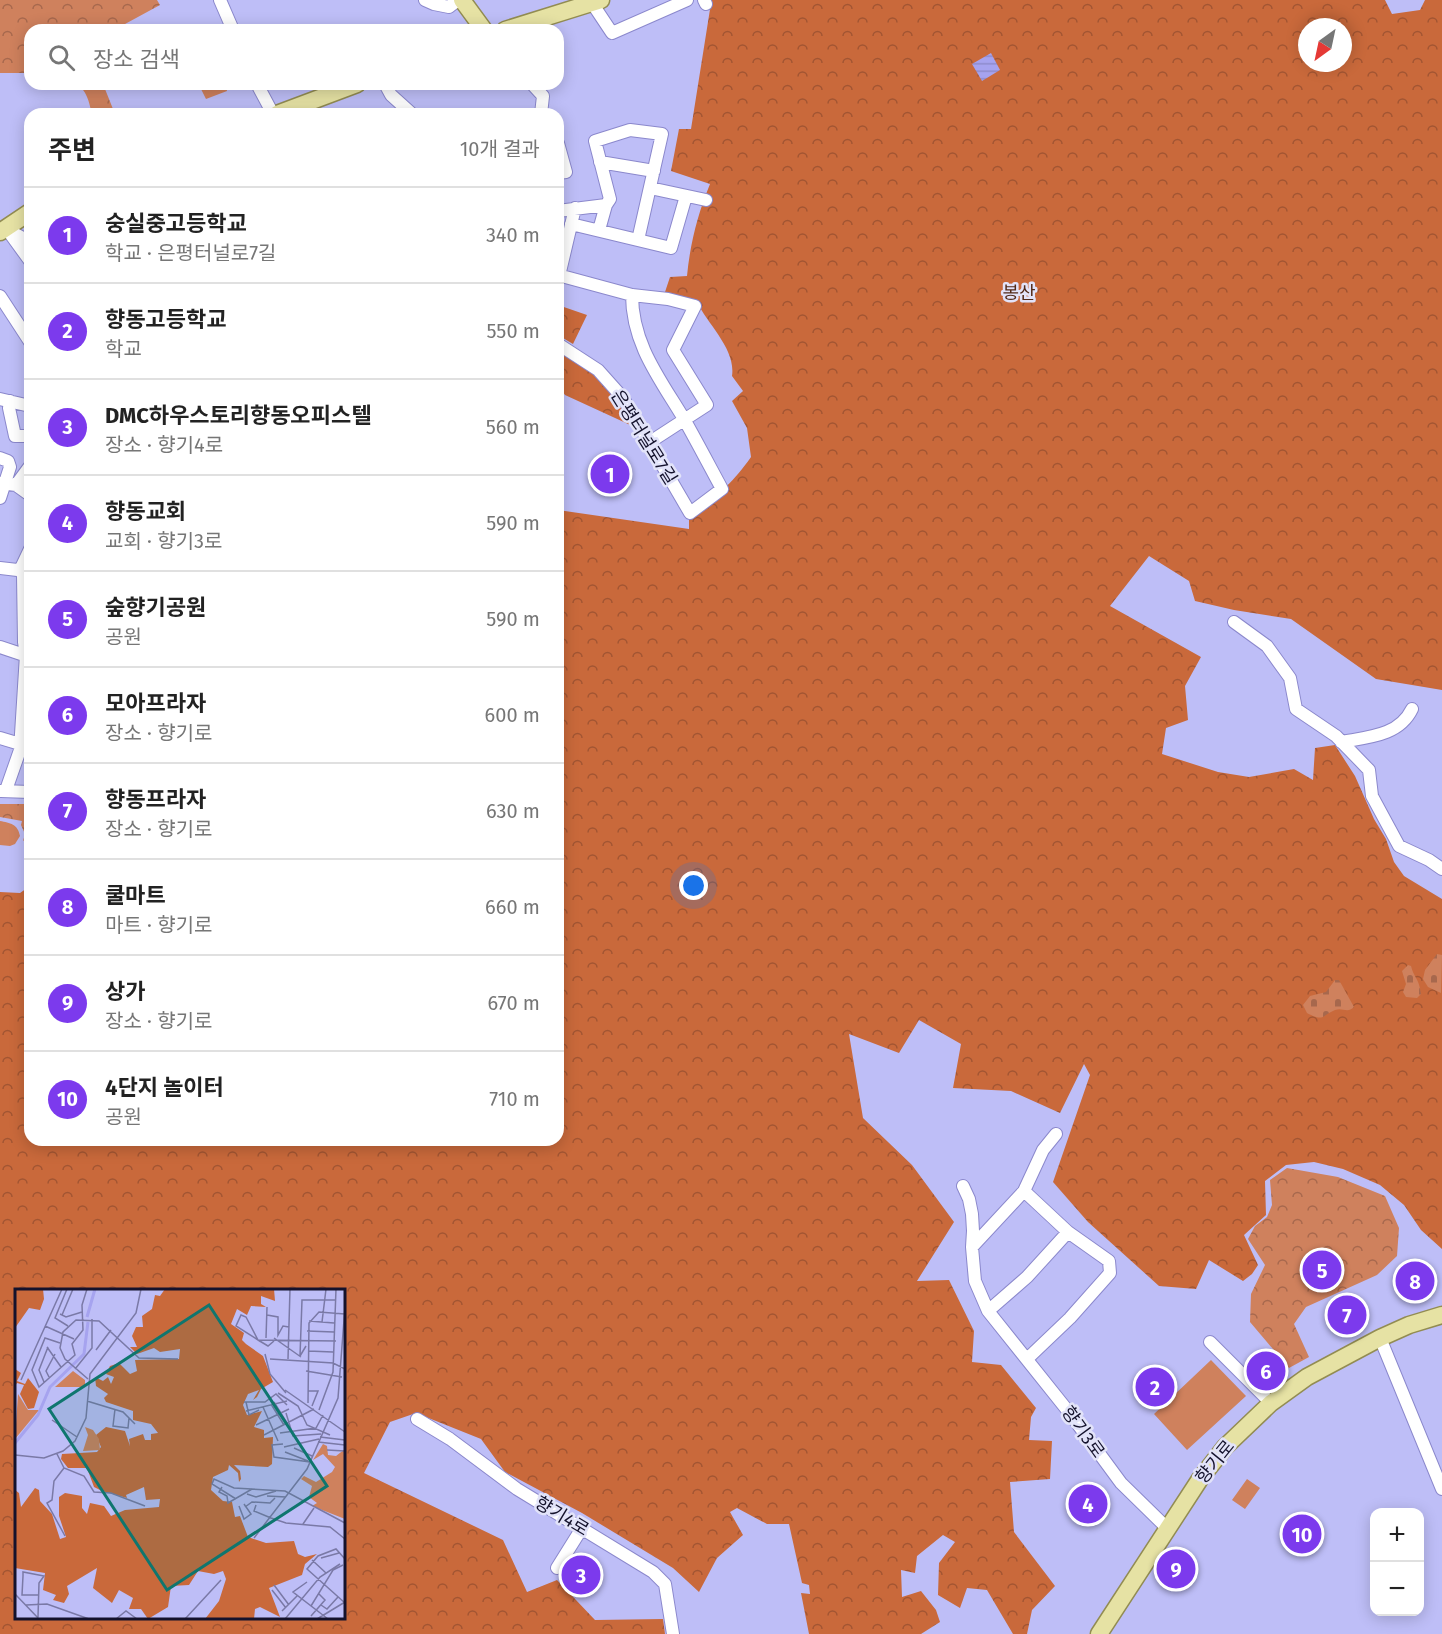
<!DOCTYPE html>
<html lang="ko">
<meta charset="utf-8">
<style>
body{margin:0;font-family:"Fira Sans","Noto Sans KR",sans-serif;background:#f6f6f6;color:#222}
.controls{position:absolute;right:18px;bottom:18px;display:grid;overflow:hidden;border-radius:12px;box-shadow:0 3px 15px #0003}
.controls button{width:54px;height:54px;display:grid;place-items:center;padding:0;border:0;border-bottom:2px solid #e0e0e0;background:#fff;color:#222;font:30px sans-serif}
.compass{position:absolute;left:1298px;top:18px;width:54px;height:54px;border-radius:50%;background:#fff;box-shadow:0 3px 15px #0003;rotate:213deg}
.you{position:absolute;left:694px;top:886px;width:21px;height:21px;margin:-15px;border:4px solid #fff;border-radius:50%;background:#1a73e8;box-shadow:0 0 0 9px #1a73e833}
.badge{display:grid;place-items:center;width:39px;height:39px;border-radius:50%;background:#7c3aed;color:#fff;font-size:20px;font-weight:700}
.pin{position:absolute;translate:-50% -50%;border:3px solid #fff;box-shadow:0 2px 6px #0006}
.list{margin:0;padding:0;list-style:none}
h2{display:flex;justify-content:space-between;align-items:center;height:78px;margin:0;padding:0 24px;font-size:26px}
h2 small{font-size:20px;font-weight:400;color:#767676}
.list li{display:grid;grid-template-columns:39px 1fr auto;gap:18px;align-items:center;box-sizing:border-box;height:96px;padding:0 24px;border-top:2px solid #e0e0e0}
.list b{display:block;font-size:22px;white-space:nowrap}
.list p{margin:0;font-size:20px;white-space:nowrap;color:#767676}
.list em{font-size:20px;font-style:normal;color:#767676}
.icon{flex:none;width:33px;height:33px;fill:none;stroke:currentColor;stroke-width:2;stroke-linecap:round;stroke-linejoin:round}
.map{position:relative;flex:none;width:1442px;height:1634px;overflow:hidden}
.search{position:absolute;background:#fff;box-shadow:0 3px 15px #0003;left:24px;top:24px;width:540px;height:66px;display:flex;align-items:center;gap:15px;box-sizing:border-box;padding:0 21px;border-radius:18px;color:#767676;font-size:22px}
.panel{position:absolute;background:#fff;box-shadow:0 3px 15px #0003;left:24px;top:108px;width:540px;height:1038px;border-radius:18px}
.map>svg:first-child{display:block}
</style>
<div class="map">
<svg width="1442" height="1634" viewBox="0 0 1442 1634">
<defs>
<pattern id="forest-crowns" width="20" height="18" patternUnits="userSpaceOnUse" patternTransform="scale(1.5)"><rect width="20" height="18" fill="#c9693b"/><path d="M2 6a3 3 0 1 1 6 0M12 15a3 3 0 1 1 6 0" fill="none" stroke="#a25532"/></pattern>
<pattern id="cemetery-stones" width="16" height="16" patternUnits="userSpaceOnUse" patternTransform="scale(1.5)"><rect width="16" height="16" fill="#cf815d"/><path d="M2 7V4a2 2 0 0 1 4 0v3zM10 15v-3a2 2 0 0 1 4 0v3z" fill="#a7684d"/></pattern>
<pattern id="park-crowns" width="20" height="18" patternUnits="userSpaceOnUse" patternTransform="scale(1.5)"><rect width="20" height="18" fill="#cf815d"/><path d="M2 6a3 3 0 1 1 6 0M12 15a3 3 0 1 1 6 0" fill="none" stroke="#a7684d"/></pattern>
<pattern id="water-rules" width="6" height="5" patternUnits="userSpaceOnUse" patternTransform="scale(1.5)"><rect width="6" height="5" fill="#a6a3ef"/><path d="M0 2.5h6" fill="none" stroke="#8e8bcd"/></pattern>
</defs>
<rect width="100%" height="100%" fill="#bebef7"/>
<path fill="url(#forest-crowns)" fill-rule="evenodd" d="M 709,0 L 1385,0 L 1392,14 L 1420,10 L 1425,0 L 1442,0 L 1442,690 L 1376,679 L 1291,619 L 1234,610 L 1195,601 L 1189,581 L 1149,556 L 1110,606 L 1201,657 L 1185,686 L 1188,720 L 1166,728 L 1162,754 L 1218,772 L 1249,777 L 1294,769 L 1313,780 L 1315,748 L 1335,745 L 1355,776 L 1374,819 L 1386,839 L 1394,862 L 1404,876 L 1442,899 L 1442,1249 L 1421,1230 L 1404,1205 L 1380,1185 L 1343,1169 L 1314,1162 L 1286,1165 L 1265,1181 L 1266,1215 L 1244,1235 L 1258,1265 L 1252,1274 L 1243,1281 L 1209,1260 L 1196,1289 L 1159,1286 L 1088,1222 L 1053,1182 L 1090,1075 L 1084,1064 L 1060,1113 L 1011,1091 L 953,1088 L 961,1044 L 919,1020 L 899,1053 L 849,1034 L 863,1118 L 912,1165 L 954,1222 L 917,1281 L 949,1280 L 974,1331 L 972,1362 L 1001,1365 L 1036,1408 L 1031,1417 L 1029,1440 L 1052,1441 L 1050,1479 L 1010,1482 L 1014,1532 L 1055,1586 L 1032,1610 L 1027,1634 L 1013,1634 L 987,1590 L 967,1588 L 960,1608 L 938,1595 L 939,1563 L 955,1542 L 943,1535 L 917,1556 L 915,1573 L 901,1570 L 902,1597 L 921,1591 L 936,1610 L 940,1622 L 921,1634 L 809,1634 L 801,1593 L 810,1594 L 809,1585 L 802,1583 L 789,1524 L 767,1524 L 737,1508 L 730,1512 L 743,1535 L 717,1558 L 699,1592 L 673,1568 L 582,1513 L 505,1472 L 481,1439 L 416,1413 L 390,1422 L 364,1473 L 503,1540 L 527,1592 L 557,1580 L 595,1620 L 663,1619 L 665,1634 L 0,1634 L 0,892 L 20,893 L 30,886 L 30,1140 L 558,1140 L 558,510 L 689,529 L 689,516 C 716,497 732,484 751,457 L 747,428 L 732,401 L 743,391 L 732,376 C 736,349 708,325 697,302 L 664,295 L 670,277 L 687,276 C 690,244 698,213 710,184 L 671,171 L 679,129 L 691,129 L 711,3 ZM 1307,27 L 1343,27 L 1343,63 L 1307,63 ZM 16,1290 L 344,1290 L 344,1618 L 16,1618 Z
M 558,305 L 587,315 L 573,344 L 558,335 Z
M 558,346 L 595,371 L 623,401 L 639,429 L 565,395 L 558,385 Z"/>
<path fill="url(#cemetery-stones)" d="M 1437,954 L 1442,955 L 1441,993 L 1428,987 L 1423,979 L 1425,970 Z
M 1408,965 L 1411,966 C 1414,978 1419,978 1421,994 L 1417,998 L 1406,997 L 1403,992 L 1406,984 L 1402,971 Z
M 1335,980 L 1339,980 L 1354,1007 C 1347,1014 1343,1007 1335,1010 C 1321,1016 1324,1022 1307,1013 L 1303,1005 L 1310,996 L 1326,992 Z"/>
<path fill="url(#park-crowns)" d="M 0,0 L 157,0 L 160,5 L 114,30 L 30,30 L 30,73 L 0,73 Z
M 75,84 L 103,84 L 115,114 L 92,114 C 89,102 87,89 75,84 Z
M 0,804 L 30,804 L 30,836 L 23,841 L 25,834 L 21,825 L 22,821 L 0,817 Z
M 1287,1168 L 1338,1177 L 1385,1196 L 1399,1228 L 1397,1256 L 1377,1275 L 1306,1307 L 1294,1324 L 1309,1357 L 1289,1368 L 1250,1322 L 1251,1294 L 1265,1265 L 1248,1239 L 1255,1226 L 1267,1217 L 1272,1205 L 1270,1180 Z"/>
<path fill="#cf815d" d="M 195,84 L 226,84 L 227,91 L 206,99 L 201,89 L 197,90 Z
M 0,821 C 10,823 18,824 20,836 L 15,844 L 10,846 L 0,845 Z
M 1211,1360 L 1246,1396 L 1187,1450 L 1154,1414 Z
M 1247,1479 L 1260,1488 L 1245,1509 L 1232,1500 Z"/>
<path fill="url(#water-rules)" d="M 991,53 L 1000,70 L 982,81 L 972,64 Z"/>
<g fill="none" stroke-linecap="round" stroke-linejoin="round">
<g stroke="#8b88cc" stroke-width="14">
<path id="minor" d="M 220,0 L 233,30
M 425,0 L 434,4 L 449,7 L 458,0
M 704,0 L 706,4
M 592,3 L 612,33 L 687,0
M 257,84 L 273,114
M 385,84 L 391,95 L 412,114
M 532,84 L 543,96 L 541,114
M 558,143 L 566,172 L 558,173
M 600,162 L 654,171
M 650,188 L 706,200
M 558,211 L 606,205
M 571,224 L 671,248 L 686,196
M 6,228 L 30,261
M 599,230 L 606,205 L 610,199 L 595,141 L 630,130 L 662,134 L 638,240
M 10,231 L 30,242
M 558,275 L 632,295 L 668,299 L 695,306 L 673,350 L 707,405 L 650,442
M 559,276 L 575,208
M 0,296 L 30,342
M 558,344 L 598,370 L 623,398 L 690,513 L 722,489 C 709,465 697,442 684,419 C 660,379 632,344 632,295
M 0,399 L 30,406
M 10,401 L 9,408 L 15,436 L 30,436
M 0,458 L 8,461 L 10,467 L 0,498
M 0,483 L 16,485 L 30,495
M 16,485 L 30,466
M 0,568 L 26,571
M 1234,622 L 1267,646 L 1290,678 L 1296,709 L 1336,736 L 1369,770 L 1372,796 L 1399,846 L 1429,860 L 1442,869
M 0,647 L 30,657
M 0,738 L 30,747
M 1341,742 C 1368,737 1399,736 1412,709
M 6,790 L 20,750 L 26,655 L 24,642 L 23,575 L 20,570 L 30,549
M 1,791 L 30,792
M 963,1186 L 969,1199 L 972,1214 L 973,1231 L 972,1247 L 975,1281 L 988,1311 L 1068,1411 L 1121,1483 L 1167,1528
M 1024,1191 L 1043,1150 L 1056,1134
M 972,1247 L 1024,1191 L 1068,1232 L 1109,1261 L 1110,1273 L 1070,1318 L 1027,1359
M 988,1311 L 1027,1277 L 1068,1232
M 1380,1338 L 1442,1489
M 1210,1342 L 1271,1403
M 417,1419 L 450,1439 L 517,1489 L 653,1572 L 665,1584 L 673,1634
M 557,1568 L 582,1528"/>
</g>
<g stroke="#928c52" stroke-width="19">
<path id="major" d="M 462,0 L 484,30
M 505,30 L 601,0
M 277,114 L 357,84
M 0,232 L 30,212
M 1099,1634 L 1200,1479 L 1225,1447 L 1271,1403 L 1307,1377 L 1380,1338 L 1409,1325 L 1442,1315"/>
</g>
<use href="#minor" stroke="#fff" stroke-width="12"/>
<use href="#major" stroke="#e6e2a4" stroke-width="16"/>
</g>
<g text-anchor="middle" stroke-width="5" stroke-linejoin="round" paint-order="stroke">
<g font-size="18" fill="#512917" stroke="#e2e3f9">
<text x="1019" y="299">봉산</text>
</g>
<g font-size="18" fill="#14122c" stroke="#e2e3f9">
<text transform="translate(644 437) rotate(58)" y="6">은평터널로7길</text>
<text transform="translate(1083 1432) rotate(54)" y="6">향기3로</text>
<text transform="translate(1215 1462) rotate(-51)" y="6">향기로</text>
<text transform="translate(562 1516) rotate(31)" y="6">향기4로</text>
</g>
</g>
<g transform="translate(15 1289)">
<rect width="330" height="330" fill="#bebef7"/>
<path d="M 0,0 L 28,0 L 29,10 L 25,21 L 14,19 L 0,39 ZM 150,0 L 259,0 L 260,12 L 246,7 L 246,15 L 251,18 L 236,17 L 232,26 L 222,20 L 216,35 L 229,44 L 227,51 L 231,55 L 248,67 L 258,93 L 246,100 L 242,108 L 238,111 L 244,101 L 233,105 L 228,116 L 232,126 L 247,122 L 239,138 L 249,141 L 249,149 L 258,148 L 257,175 L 253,178 L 219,176 L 225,182 L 226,190 L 224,193 L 223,184 L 214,176 L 213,181 L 198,188 L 196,201 L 208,212 L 217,213 L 220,228 L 225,227 L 233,248 L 251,254 L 279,252 L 283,265 L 290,268 L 302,265 L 290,275 L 287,286 L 254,299 L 265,328 L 245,318 L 240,320 L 239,330 L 190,330 L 204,312 L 211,290 L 208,282 L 199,285 L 183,282 L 174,296 L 156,297 L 153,318 L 133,330 L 126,320 L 114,320 L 118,309 L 104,301 L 97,314 L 78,299 L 82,279 L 52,297 L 54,305 L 49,314 L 38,311 L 41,306 L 28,301 L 30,284 L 0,279 L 0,201 L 4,204 L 6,218 L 20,199 L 24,201 L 25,212 L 37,225 L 45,250 L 51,248 L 44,227 L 44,208 L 50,204 L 67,207 L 67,219 L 72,225 L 75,214 L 89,217 L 96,227 L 110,221 L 144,218 L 145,210 L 131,211 L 129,198 L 111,206 L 112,209 L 87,202 L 79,198 L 72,179 L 53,179 L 46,170 L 47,165 L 82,163 L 86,158 L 81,146 L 91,138 L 110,142 L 115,157 L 114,150 L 128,145 L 130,151 L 136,151 L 136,145 L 143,144 L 136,135 L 118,131 L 118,122 L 91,113 L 89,109 L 93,105 L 81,97 L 80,88 L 88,92 L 93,88 L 96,95 L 99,88 L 91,85 L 95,77 L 104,74 L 115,85 L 122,82 L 120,71 L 164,70 L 165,60 L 145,63 L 139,59 L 122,65 L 115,58 L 122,58 L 117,47 L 121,38 L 128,38 L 127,27 L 137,20 L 140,6 L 145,7 ZM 0,80 L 6,84 L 2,92 L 10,95 L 13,89 L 24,103 L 19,119 L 13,120 L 5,105 L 9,96 L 2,94 L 0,97 Z" fill="#c9693b"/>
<path d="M 58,82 L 70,91 L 70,98 L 40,98 ZM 3,105 L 13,121 L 24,121 L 0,150 ZM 70,138 L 78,141 L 84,150 L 85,161 L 68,162 L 73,146 ZM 308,155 L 312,157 L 313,166 L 321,167 L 330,160 L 330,230 L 297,217 L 302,214 L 294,208 L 297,197 L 286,190 L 289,187 L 301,193 L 317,183 L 320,178 L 308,165 L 298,171 Z" fill="#cf815d"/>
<path fill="none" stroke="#a6a3ef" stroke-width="3" d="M 72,28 L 80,0M 0,154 L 23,126 L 35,98 L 69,65 L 73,33"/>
<path fill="none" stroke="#7a79a6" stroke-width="1.5" d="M 52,0 L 40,29 L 53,37M 45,25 L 51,28 L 67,23M 47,26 L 58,0M 226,26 L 231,28 L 243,51 L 221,37 ZM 252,26 L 263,28 L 263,46 L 268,37 L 274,38M 294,32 L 319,34M 307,33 L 311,0M 30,37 L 59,50M 292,42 L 319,43M 251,49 L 252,18M 259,49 L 286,68M 243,51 L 321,52M 243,51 L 253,57 L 259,52M 45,54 L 30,49 L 17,81 L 24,98 L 60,66 L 57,55 L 68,41 L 67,16 L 72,0M 291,57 L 285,67 L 287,11 L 320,11M 32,58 L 46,78M 81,61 L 96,41M 293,62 L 318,63M 250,65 L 255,85 L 271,104M 255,70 L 318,74 L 330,80M 273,70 L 275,0M 60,80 L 77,59 L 77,30M 291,82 L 327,88M 34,88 L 31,82 L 40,65M 73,90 L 50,70 L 45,59 L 48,43 L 61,31 L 84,32 L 124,69 L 163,70M 6,91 L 47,0M 29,93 L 24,81 L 33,58M 270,101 L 330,143M 293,102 L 303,102 L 297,117M 263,104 L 283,117 L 292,136 L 315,146M 72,112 L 108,123 L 120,135M 229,113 L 250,113 L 261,105 L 272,116M 231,113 L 234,126 L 244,121M 259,113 L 272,134M 293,114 L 294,34 L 304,23 L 330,25M 256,115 L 269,136M 248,118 L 263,152M 100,120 L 98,137 L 113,139 L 114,129M 304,121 L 318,83 L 321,0M 231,122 L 272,112M 271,124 L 278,147 L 306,145M 37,131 L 62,148M 241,136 L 274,120M 265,144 L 301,139 L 308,126M 249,146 L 299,120M 305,148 L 330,151M 303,153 L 330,156M 268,155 L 257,156 L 259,168 L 295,173M 269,158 L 304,150M 279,159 L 297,167M 312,161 L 330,162M 270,163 L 293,172M 42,165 L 49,179 L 69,187 L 79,203 L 96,204 L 130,217M 0,166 L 29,169 L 48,162 L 60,152 L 71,129 L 75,85 L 121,24 L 126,0M 49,179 L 39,192 L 37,211 L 32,214 L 50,247M 207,198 L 204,203 L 212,207 L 213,214 L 237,200M 232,205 L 241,208 L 261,202M 252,207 L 271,208M 221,210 L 197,195 L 199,190 L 219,199 L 270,202 L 330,234M 241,216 L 239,222 L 256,229M 224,217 L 229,230 L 236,225 L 229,215M 230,218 L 237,213 L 255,214 L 260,209M 256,229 L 271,234 L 315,238 L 330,250M 288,235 L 299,219M 239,249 L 292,180 L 323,109 L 330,18M 306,269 L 324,264M 297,271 L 311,284M 8,287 L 8,283 L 29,287 L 24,294 L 23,328M 8,287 L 7,306 L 24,306M 292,293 L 278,303 L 313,330M 259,296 L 274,316M 257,301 L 271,319M 0,305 L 24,330M 330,314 L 292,280 L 303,267 L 321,260 L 330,270M 11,316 L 32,315 L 74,330M 306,316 L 312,320 L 323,308M 296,317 L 318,281 L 328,276M 267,322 L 282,307M 296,327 L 310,311 L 304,305M 101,330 L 111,322 L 122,330M 170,330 L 206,291M 270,330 L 305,288 L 325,275M 302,330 L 330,313"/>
<path fill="#0f766e" fill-opacity="0.15" stroke="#0f766e" stroke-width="3" d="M 194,16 L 312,197 L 152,301 L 34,120 Z"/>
<rect width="330" height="330" fill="none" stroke="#14122c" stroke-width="3"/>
</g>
</svg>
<div class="controls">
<button>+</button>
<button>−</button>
</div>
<svg class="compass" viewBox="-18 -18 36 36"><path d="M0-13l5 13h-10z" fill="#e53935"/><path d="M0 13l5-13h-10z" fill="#767676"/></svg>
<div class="you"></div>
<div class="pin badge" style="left:610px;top:474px">1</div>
<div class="pin badge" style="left:1155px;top:1387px">2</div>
<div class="pin badge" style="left:581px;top:1575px">3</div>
<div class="pin badge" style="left:1088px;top:1504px">4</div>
<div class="pin badge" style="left:1322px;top:1270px">5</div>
<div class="pin badge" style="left:1266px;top:1371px">6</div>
<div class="pin badge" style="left:1347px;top:1315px">7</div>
<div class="pin badge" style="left:1415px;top:1281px">8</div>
<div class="pin badge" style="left:1176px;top:1569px">9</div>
<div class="pin badge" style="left:1302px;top:1534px">10</div>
<div class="search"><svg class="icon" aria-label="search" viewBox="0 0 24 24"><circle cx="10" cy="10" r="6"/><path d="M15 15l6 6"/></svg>장소 검색</div>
<section class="panel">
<h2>주변<small>10개 결과</small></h2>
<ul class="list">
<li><span class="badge">1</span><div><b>숭실중고등학교</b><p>학교 · 은평터널로7길</p></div><em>340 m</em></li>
<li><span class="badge">2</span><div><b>향동고등학교</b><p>학교</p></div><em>550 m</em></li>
<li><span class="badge">3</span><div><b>DMC하우스토리향동오피스텔</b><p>장소 · 향기4로</p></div><em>560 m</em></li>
<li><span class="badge">4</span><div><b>향동교회</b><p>교회 · 향기3로</p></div><em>590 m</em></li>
<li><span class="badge">5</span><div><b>숲향기공원</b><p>공원</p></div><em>590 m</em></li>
<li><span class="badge">6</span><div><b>모아프라자</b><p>장소 · 향기로</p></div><em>600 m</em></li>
<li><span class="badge">7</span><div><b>향동프라자</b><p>장소 · 향기로</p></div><em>630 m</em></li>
<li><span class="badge">8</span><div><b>쿨마트</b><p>마트 · 향기로</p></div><em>660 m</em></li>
<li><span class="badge">9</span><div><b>상가</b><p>장소 · 향기로</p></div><em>670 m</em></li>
<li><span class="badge">10</span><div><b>4단지 놀이터</b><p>공원</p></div><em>710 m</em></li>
</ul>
</section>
</div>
